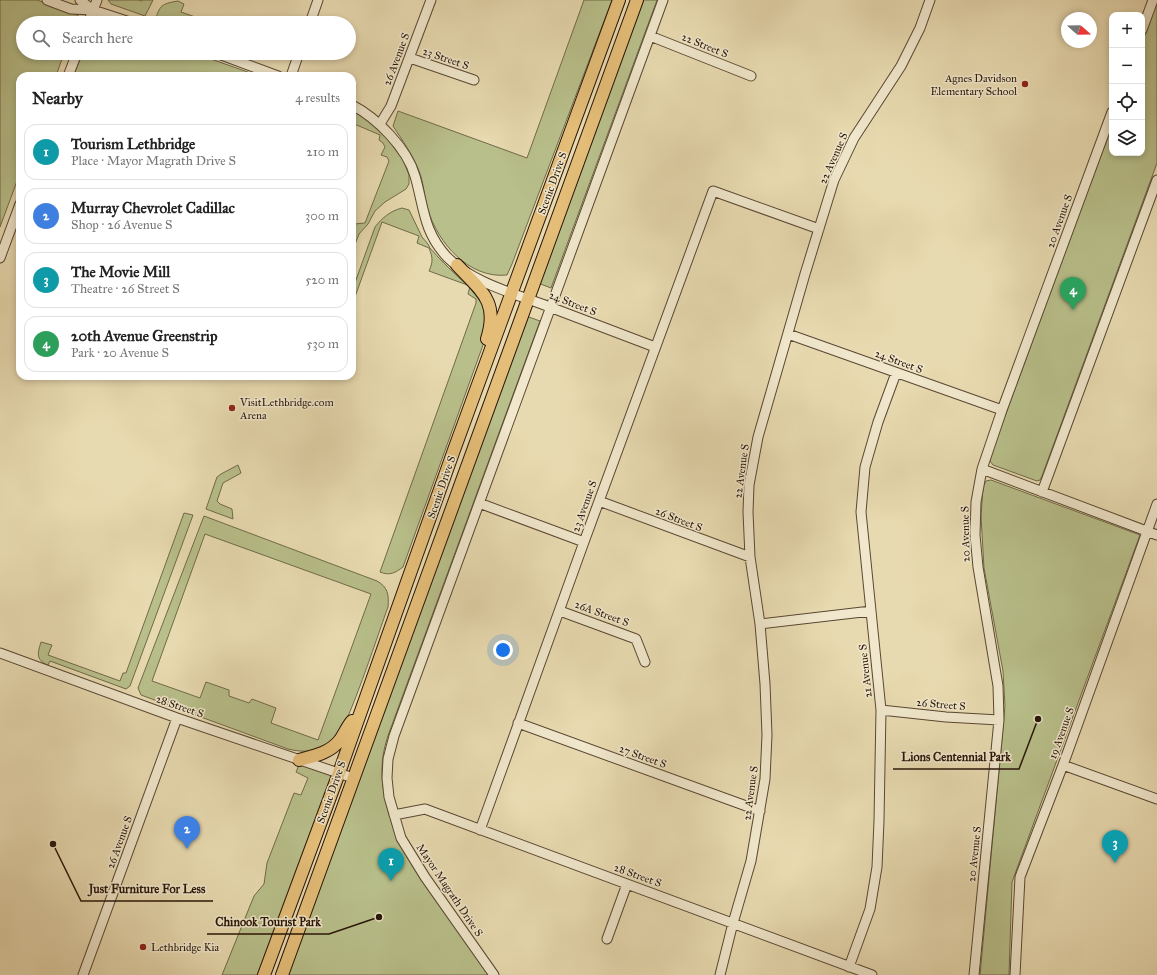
<!DOCTYPE html>
<meta charset="utf-8">
<style>
body{margin:0;font-family:"IM FELL Great Primer",serif;background:#f6f6f6;color:#222}
.controls{position:absolute;right:12px;top:12px;display:grid;overflow:hidden;border-radius:8px;box-shadow:0 2px 6px #0003}
.controls button{width:36px;height:36px;display:grid;place-items:center;padding:0;border:0;border-bottom:1px solid #e0e0e0;background:#fff;color:#222;font:20px sans-serif}
.compass{position:absolute;left:1061px;top:12px;width:36px;height:36px;border-radius:50%;background:#fff;box-shadow:0 2px 6px #0003;rotate:110deg}
.you{position:absolute;left:503px;top:650px;width:14px;height:14px;margin:-10px;border:3px solid #fff;border-radius:50%;background:#1a73e8;box-shadow:0 0 0 6px #1a73e833}
.badge{display:grid;place-items:center;width:26px;height:26px;border-radius:50%;background:#8f2418;color:#fff;font-size:13px;font-weight:700}
.pin{position:absolute;translate:-50% -33px;filter:drop-shadow(0 1px 2px #0008)}
.pin::after{content:'';position:absolute;top:21px;width:14px;height:12px;background:inherit;clip-path:polygon(0 0,100% 0,50% 100%)}
.list{margin:0;padding:0;list-style:none}
h2{display:flex;justify-content:space-between;align-items:center;height:52px;margin:0;padding:0 16px;font-size:17px}
h2 small{font-size:13px;font-weight:400;color:#767676}
.list li{display:grid;grid-template-columns:26px 1fr auto;gap:12px;align-items:center;box-sizing:border-box;height:56px;margin:0 8px 8px;padding:0 8px;border:1px solid #e0e0e0;border-radius:12px}
.list b{display:block;font-size:15px;white-space:nowrap}
.list p{margin:0;font-size:13px;white-space:nowrap;color:#767676}
.list em{font-size:13px;font-style:normal;color:#767676}
.icon{flex:none;width:22px;height:22px;fill:none;stroke:currentColor;stroke-width:2;stroke-linecap:round;stroke-linejoin:round}
.map{position:relative;flex:none;width:1157px;height:975px;overflow:hidden}
.search{position:absolute;background:#fff;box-shadow:0 2px 6px #0003;left:16px;top:16px;width:340px;height:44px;display:flex;align-items:center;gap:10px;box-sizing:border-box;padding:0 14px;border-radius:22px;color:#767676;font-size:15px}
.panel{position:absolute;background:#fff;box-shadow:0 2px 6px #0003;left:16px;top:72px;width:340px;height:308px;border-radius:12px}
.map>svg:first-child{display:block}
</style>
<div class="map">
<svg width="1157" height="975" viewBox="0 0 1157 975">
<rect width="100%" height="100%" fill="#e8dab0"/>
<filter id="stains"><feTurbulence type="fractalNoise" baseFrequency=".005" numOctaves="4"/><feColorMatrix values="0 0 0 0 .2 0 0 0 0 .09 0 0 0 0 .02 0 0 0 .5 -.17"/></filter>
<radialGradient id="worn" r=".72"><stop offset=".6" stop-color="#630" stop-opacity="0"/><stop offset="1" stop-color="#630" stop-opacity=".3"/></radialGradient>
<path fill="#b8bf8a" stroke="#706a49" fill-rule="evenodd" d="M 0,0 L 37,0 L 78,15 L 75,23 L 23,23 L 23,53 L 64,53 L 56,76 L 20,76 L 20,173 L 0,227 Z
M 108,0 L 138,0 L 142,1 L 142,0 L 153,0 L 145,16 L 111,4 Z
M 584,0 L 612,0 L 512,264 L 507,275 C 469,279 438,243 428,210 C 424,197 424,183 419,171 C 413,155 402,140 393,126 L 398,111 L 527,158 Z
M 642,0 L 657,0 L 551,288 L 538,283 Z
M 178,1 L 184,4 L 181,12 L 212,23 L 160,23 L 155,21 C 160,5 161,4 178,1 Z
M 1157,2 L 1157,163 L 1042,476 L 1040,480 L 1037,481 L 993,465 L 990,461 L 990,457 L 1112,124 L 1112,153 L 1142,153 L 1142,43 Z
M 83,53 L 194,53 L 259,76 L 73,76 Z
M 352,110 L 361,114 L 383,133 L 403,160 L 409,175 L 409,184 L 406,189 L 385,202 L 375,211 L 368,224 L 359,234 L 352,252 L 352,233 L 355,224 L 365,223 L 389,161 L 387,157 L 381,155 L 385,147 L 383,143 L 379,140 L 380,135 L 352,123 Z
M 402,208 L 409,210 L 422,237 L 428,244 L 430,248 C 448,269 468,285 487,305 L 487,334 L 403,567 C 395,573 390,576 380,572 L 476,303 L 476,299 L 468,294 L 470,286 L 429,271 C 433,262 433,258 429,248 L 417,243 L 419,236 L 382,222 L 352,305 L 352,291 L 375,227 C 382,218 390,211 402,208 Z
M 526,316 L 540,321 L 393,722 C 390,730 387,738 385,746 C 377,778 386,810 398,840 L 489,975 L 288,975 Z
M 238,465 L 241,473 L 223,483 L 217,501 L 220,504 L 232,509 L 233,519 L 206,509 L 217,477 L 221,474 Z
M 991,480 L 1140,535 L 1012,882 L 1009,975 L 980,975 L 1005,706 L 1003,671 L 984,568 L 981,516 L 983,487 L 986,481 Z
M 184,513 L 193,515 L 130,686 L 126,689 L 50,661 L 48,665 C 35,660 38,652 41,642 L 52,645 L 48,655 L 120,681 L 123,673 L 126,673 Z
M 204,516 L 377,581 C 388,587 389,595 388,607 C 380,628 346,734 333,743 C 319,752 304,753 288,749 L 141,695 L 138,688 ZM 205,534 L 371,594 L 318,740 L 271,723 L 276,708 L 252,699 L 249,703 L 229,696 L 229,690 L 206,682 L 200,698 L 152,681 Z
M 301,760 L 339,773 L 259,975 L 222,975 L 254,896 L 264,884 L 267,863 L 294,793 L 301,795 L 308,778 L 296,772 Z"/>
<g fill="none" stroke-linecap="round" stroke-linejoin="round">
<g stroke="#594732" stroke-width="11">
<path id="minor" d="M 47,0 L 71,9 L 93,10 L 133,23
M 80,0 L 93,10
M 88,23 L 97,0
M 310,23 L 318,0
M 1142,30 L 1153,0
M 650,36 L 751,76
M 216,53 L 278,76
M 410,58 L 474,80
M 68,76 L 77,53
M 291,76 L 299,53
M 352,105 C 377,118 407,148 415,176 C 424,207 423,231 447,257 C 473,283 513,293 547,306 C 583,320 619,333 655,347
M 380,124 L 391,106 L 431,0
M 0,258 L 20,204
M 788,334 L 1002,410
M 982,469 L 1157,535
M 1042,492 L 1157,180
M 599,501 L 750,557
M 479,503 L 584,542
M 560,611 L 636,639 L 645,662
M 760,624 L 871,611
M 0,653 L 177,718 L 353,778
M 881,710 L 946,717 L 999,720
M 518,723 L 760,811
M 1063,765 L 1157,799
M 394,815 L 425,809 L 433,812 L 872,975
M 480,830 L 584,542 L 713,191 L 819,229
M 607,939 L 627,884
M 849,967 L 870,909 L 877,867 L 879,821 L 881,710 L 861,512 L 865,467 L 878,422 L 896,373
M 83,975 L 177,718
M 494,975 L 425,877 L 401,838 L 389,797 L 387,778 L 388,759 L 394,736 L 663,0
M 720,975 L 733,923 L 751,861 L 765,779 L 767,735 L 765,684 L 760,624 L 750,557 L 748,512 L 749,485 L 758,437 L 805,274 L 834,180 L 854,138 L 901,66 L 920,28 L 930,0
M 974,975 L 999,720 L 998,686 L 978,567 L 975,535 L 976,502 L 982,469 L 1002,410 L 1112,112
M 1015,975 L 1020,877 L 1063,765 L 1157,504"/>
</g>
<g stroke="#291608" stroke-width="14">
<path id="major" d="M 457,265 C 481,291 499,301 487,339
M 299,760 C 314,756 330,753 340,740 C 344,734 347,727 352,721
M 264,975 L 339,773 L 454,450 L 619,0
M 282,975 L 637,0"/>
</g>
<use href="#minor" stroke="#f0e7cc" stroke-width="9"/>
<use href="#major" stroke="#e4bd78" stroke-width="12"/>
</g>
<g fill="#8f2418" stroke="#f0e7cc" stroke-width="1.5">
<circle cx="1025" cy="84" r="4"/>
<circle cx="232" cy="408" r="4"/>
<circle cx="143" cy="947" r="4"/>
</g>
<g text-anchor="middle" stroke-width="3" stroke-linejoin="round" paint-order="stroke">
<g font-size="11" fill="#291608" stroke="#f0e7cc">
<text transform="translate(705 45) rotate(22)" y="4">22 Street S</text>
<text transform="translate(446 58) rotate(19)" y="4">23 Street S</text>
<text transform="translate(396 59) rotate(-69)" y="4">26 Avenue S</text>
<text transform="translate(833 158) rotate(-66)" y="4">22 Avenue S</text>
<text transform="translate(552 183) rotate(-70)" y="4">Scenic Drive S</text>
<text transform="translate(1059 221) rotate(-70)" y="4">20 Avenue S</text>
<text transform="translate(573 303) rotate(21)" y="4">24 Street S</text>
<text transform="translate(899 361) rotate(20)" y="4">24 Street S</text>
<text transform="translate(741 471) rotate(-82)" y="4">22 Avenue S</text>
<text transform="translate(441 487) rotate(-71)" y="4">Scenic Drive S</text>
<text transform="translate(584 506) rotate(-70)" y="4">23 Avenue S</text>
<text transform="translate(679 519) rotate(21)" y="4">26 Street S</text>
<text transform="translate(965 534) rotate(-91)" y="4">20 Avenue S</text>
<text transform="translate(602 613) rotate(20)" y="4">26A Street S</text>
<text transform="translate(865 671) rotate(-96)" y="4">21 Avenue S</text>
<text transform="translate(941 704) rotate(5)" y="4">26 Street S</text>
<text transform="translate(180 706) rotate(19)" y="4">28 Street S</text>
<text transform="translate(1061 733) rotate(-70)" y="4">19 Avenue S</text>
<text transform="translate(643 756) rotate(20)" y="4">27 Street S</text>
<text transform="translate(331 792) rotate(-70)" y="4">Scenic Drive S</text>
<text transform="translate(750 793) rotate(-82)" y="4">22 Avenue S</text>
<text transform="translate(119 842) rotate(-70)" y="4">26 Avenue S</text>
<text transform="translate(974 854) rotate(-84)" y="4">20 Avenue S</text>
<text transform="translate(638 875) rotate(20)" y="4">28 Street S</text>
<text transform="translate(450 890) rotate(56)" y="4">Mayor Magrath Drive S</text>
</g>
<g font-size="11" fill="#291608" stroke="#f0e7cc" text-anchor="start">
<text x="1017" y="82" text-anchor="end">Agnes Davidson<tspan x="1017" dy="13">Elementary School</tspan></text>
<text x="240" y="406">VisitLethbridge.com<tspan x="240" dy="13">Arena</tspan></text>
<text x="151" y="951">Lethbridge Kia</text>
</g>
</g>
<path fill="none" stroke="#291608" stroke-width="1.5" d="M1038 719L1019 769H893M53 844L81 901H213M379 917L329 934H207"/>
<g fill="#291608" stroke="#f0e7cc" stroke-width="1.5">
<circle cx="1038" cy="719" r="4"/>
<circle cx="53" cy="844" r="4"/>
<circle cx="379" cy="917" r="4"/>
</g>
<g font-size="12" text-anchor="middle" font-weight="bold" fill="#291608" stroke="#f0e7cc" stroke-width="3" stroke-linejoin="round" paint-order="stroke">
<text x="956" y="761">Lions Centennial Park</text>
<text x="147" y="893">Just Furniture For Less</text>
<text x="268" y="926">Chinook Tourist Park</text>
</g>
<rect width="100%" height="100%" filter="url(#stains)"/>
<rect width="100%" height="100%" fill="url(#worn)"/>
</svg>
<div class="controls">
<button>+</button>
<button>−</button>
<button><svg class="icon" aria-label="locate" viewBox="0 0 24 24"><circle cx="12" cy="12" r="6"/><path d="M12 2v4M12 18v4M2 12h4M18 12h4"/></svg></button>
<button><svg class="icon" aria-label="layers" viewBox="0 0 24 24"><path d="M12 4l9 5-9 5-9-5zM3 14l9 5 9-5"/></svg></button>
</div>
<svg class="compass" viewBox="-18 -18 36 36"><path d="M0-13l5 13h-10z" fill="#e53935"/><path d="M0 13l5-13h-10z" fill="#767676"/></svg>
<div class="you"></div>
<div class="pin badge" style="left:391px;top:881px;background:#0f9aa8">1</div>
<div class="pin badge" style="left:187px;top:849px;background:#3f7fe0">2</div>
<div class="pin badge" style="left:1115px;top:863px;background:#0f9aa8">3</div>
<div class="pin badge" style="left:1073px;top:310px;background:#2e9e5b">4</div>
<div class="search"><svg class="icon" aria-label="search" viewBox="0 0 24 24"><circle cx="10" cy="10" r="6"/><path d="M15 15l6 6"/></svg>Search here</div>
<section class="panel">
<h2>Nearby<small>4 results</small></h2>
<ul class="list">
<li><span class="badge" style="background:#0f9aa8">1</span><div><b>Tourism Lethbridge</b><p>Place · Mayor Magrath Drive S</p></div><em>210 m</em></li>
<li><span class="badge" style="background:#3f7fe0">2</span><div><b>Murray Chevrolet Cadillac</b><p>Shop · 26 Avenue S</p></div><em>300 m</em></li>
<li><span class="badge" style="background:#0f9aa8">3</span><div><b>The Movie Mill</b><p>Theatre · 26 Street S</p></div><em>520 m</em></li>
<li><span class="badge" style="background:#2e9e5b">4</span><div><b>20th Avenue Greenstrip</b><p>Park · 20 Avenue S</p></div><em>530 m</em></li>
</ul>
</section>
</div>
